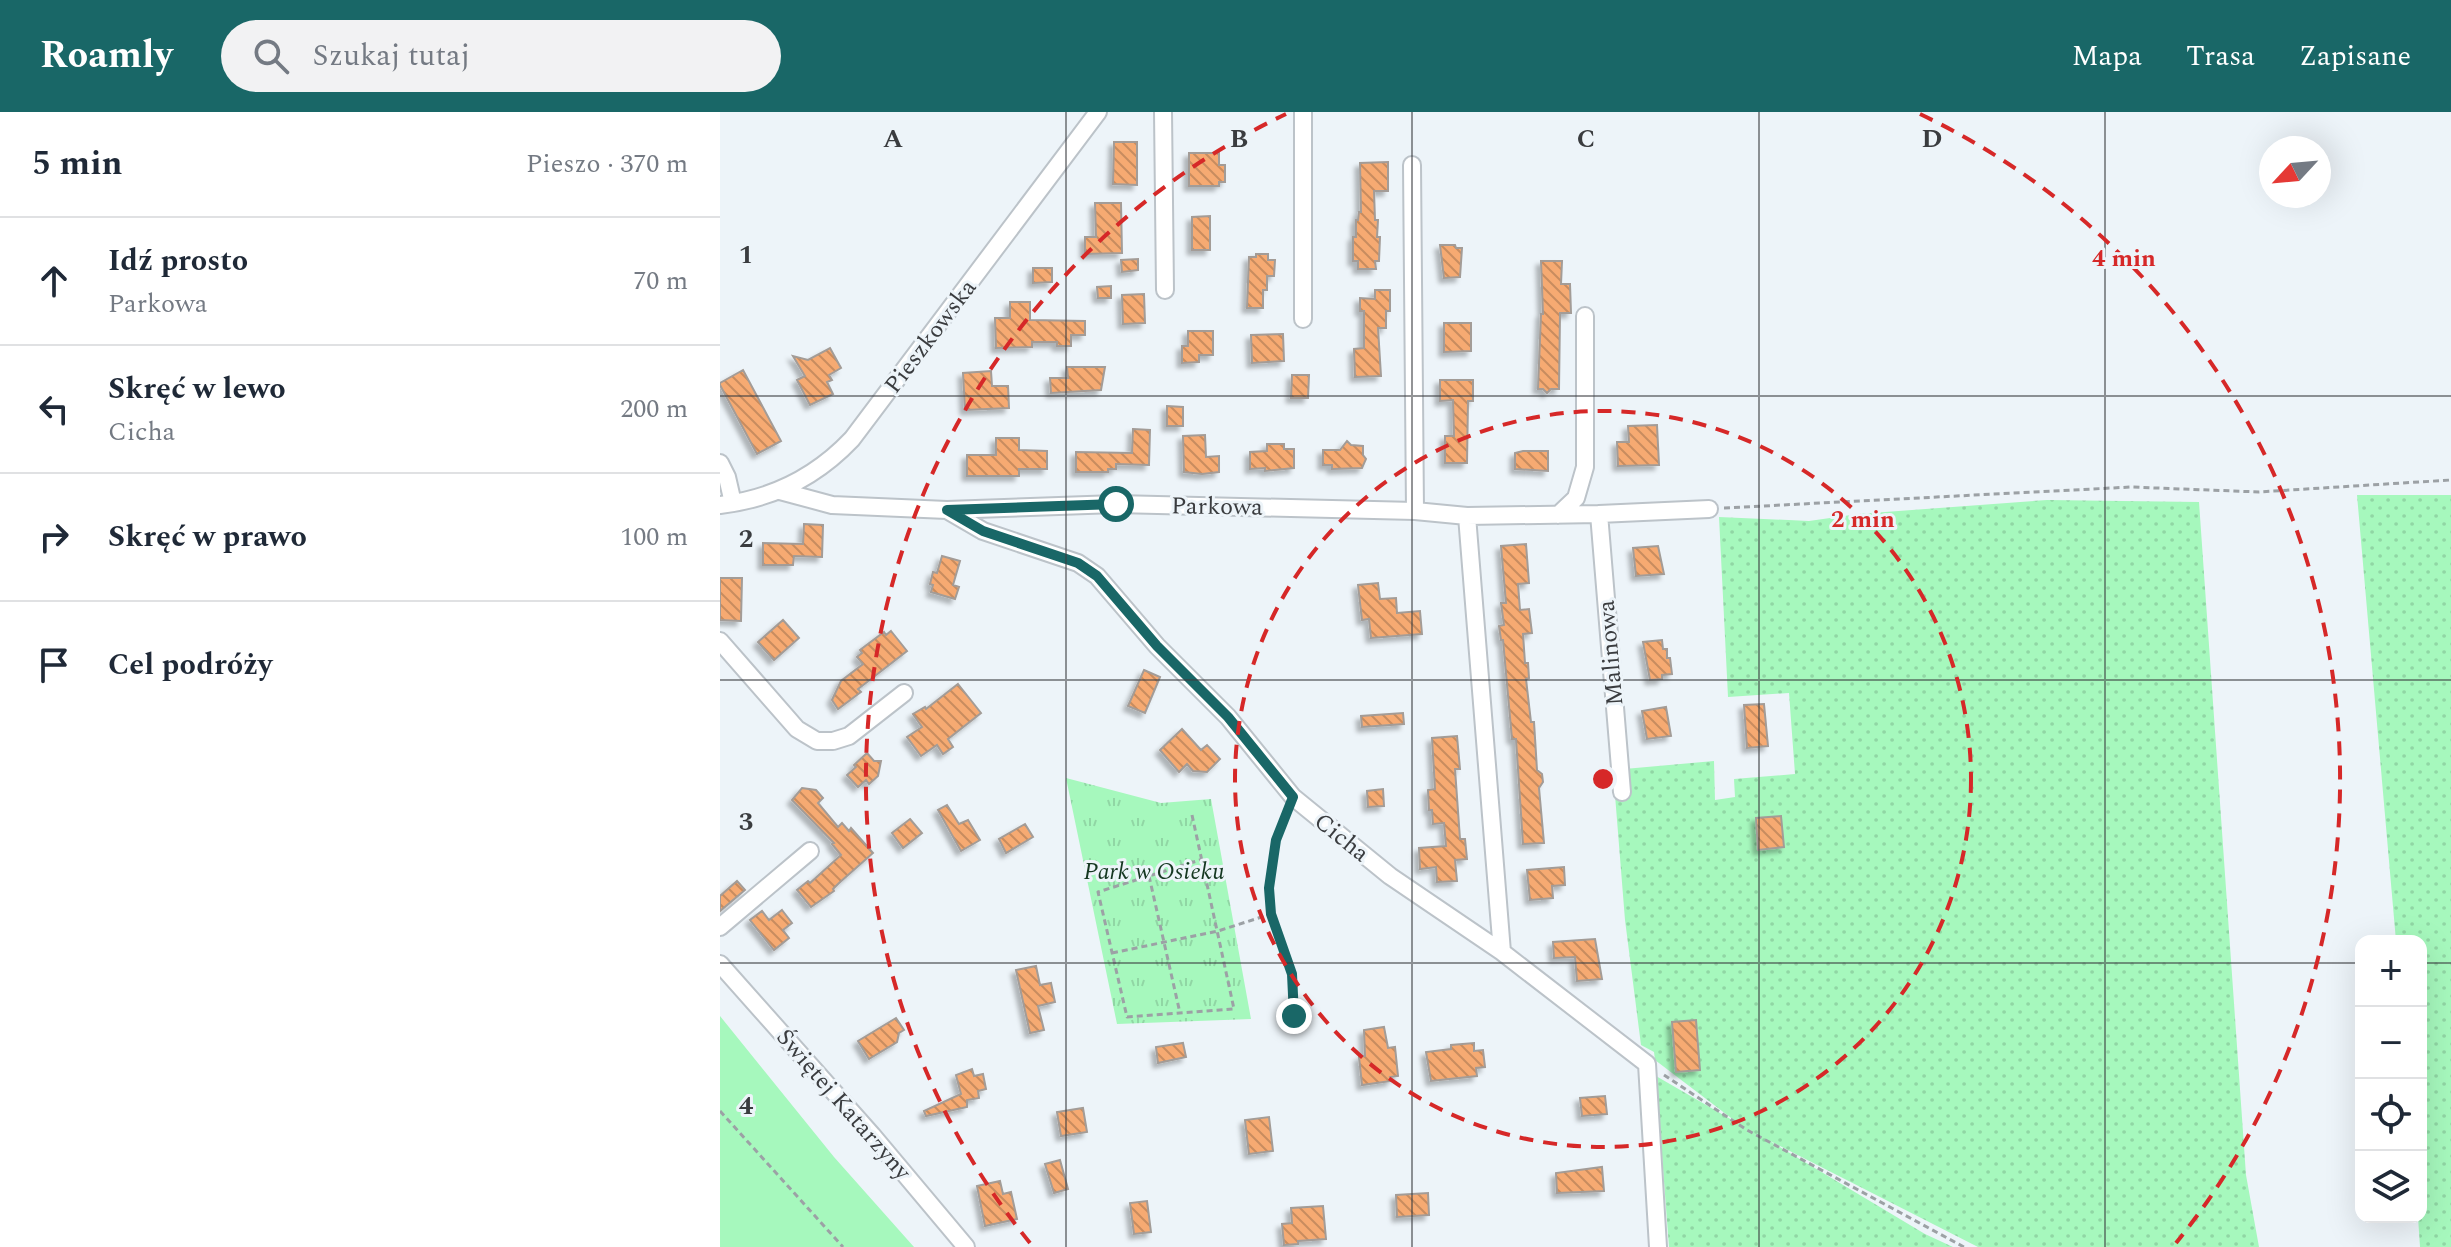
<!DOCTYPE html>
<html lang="pl">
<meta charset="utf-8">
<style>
body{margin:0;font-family:Spectral,serif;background:#f2f2f3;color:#1f2937}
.controls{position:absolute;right:24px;bottom:24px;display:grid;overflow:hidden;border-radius:16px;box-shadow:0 8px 32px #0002}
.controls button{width:72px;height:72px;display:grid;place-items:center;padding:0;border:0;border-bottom:2px solid #e0e1e3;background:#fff;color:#1f2937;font:40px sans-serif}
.compass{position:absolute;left:1539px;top:24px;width:72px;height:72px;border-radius:50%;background:#fff;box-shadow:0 8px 32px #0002;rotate:244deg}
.stop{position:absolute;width:24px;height:24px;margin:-18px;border:6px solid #196767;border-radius:50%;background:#fff}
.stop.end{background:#196767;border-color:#fff;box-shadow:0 2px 8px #0008}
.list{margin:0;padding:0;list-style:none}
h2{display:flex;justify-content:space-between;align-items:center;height:104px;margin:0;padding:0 32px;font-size:34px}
h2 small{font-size:26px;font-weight:400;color:#747a83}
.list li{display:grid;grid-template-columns:52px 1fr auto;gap:24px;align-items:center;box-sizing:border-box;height:128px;padding:0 32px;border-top:2px solid #e0e1e3}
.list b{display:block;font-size:30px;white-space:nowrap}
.list p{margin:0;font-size:26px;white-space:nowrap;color:#747a83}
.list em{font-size:26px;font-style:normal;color:#747a83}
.icon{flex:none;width:44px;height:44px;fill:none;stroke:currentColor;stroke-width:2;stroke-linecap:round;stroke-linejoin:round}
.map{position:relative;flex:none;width:1731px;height:1135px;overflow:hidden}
header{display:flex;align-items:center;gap:48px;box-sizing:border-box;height:112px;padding:0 40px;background:#196767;color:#fff}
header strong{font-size:38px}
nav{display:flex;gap:44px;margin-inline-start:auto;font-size:28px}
.search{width:560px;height:72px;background:#f2f2f3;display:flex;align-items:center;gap:20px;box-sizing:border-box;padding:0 28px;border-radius:44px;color:#747a83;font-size:30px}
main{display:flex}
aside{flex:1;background:#fff}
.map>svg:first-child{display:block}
</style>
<header>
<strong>Roamly</strong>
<div class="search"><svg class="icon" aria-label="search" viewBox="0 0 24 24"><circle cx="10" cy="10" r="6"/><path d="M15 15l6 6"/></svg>Szukaj tutaj</div>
<nav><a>Mapa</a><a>Trasa</a><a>Zapisane</a></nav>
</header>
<main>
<aside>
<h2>5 min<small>Pieszo · 370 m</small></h2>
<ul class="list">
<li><svg class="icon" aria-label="ahead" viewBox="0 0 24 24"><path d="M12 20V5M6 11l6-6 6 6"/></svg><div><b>Idź prosto</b><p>Parkowa</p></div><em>70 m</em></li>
<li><svg class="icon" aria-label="left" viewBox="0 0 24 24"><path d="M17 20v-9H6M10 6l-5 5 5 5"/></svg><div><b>Skręć w lewo</b><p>Cicha</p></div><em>200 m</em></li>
<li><svg class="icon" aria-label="right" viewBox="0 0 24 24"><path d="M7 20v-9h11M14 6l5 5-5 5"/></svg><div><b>Skręć w prawo</b></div><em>100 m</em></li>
<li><svg class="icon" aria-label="arrive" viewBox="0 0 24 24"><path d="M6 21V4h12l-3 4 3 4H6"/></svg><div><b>Cel podróży</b></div></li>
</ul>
</aside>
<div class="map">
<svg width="1731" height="1135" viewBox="0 0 1731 1135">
<defs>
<pattern id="grass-dots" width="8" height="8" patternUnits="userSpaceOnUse" patternTransform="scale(2)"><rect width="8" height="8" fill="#a6f8bd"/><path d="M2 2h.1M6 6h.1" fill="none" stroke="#90d6a4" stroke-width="1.8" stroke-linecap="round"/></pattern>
<pattern id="park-tufts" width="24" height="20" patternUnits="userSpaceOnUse" patternTransform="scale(2)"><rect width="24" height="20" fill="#a6f8bd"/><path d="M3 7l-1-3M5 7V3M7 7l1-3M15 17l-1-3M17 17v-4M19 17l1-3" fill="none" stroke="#90d6a4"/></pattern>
<pattern id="building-back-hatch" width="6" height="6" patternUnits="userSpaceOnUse" patternTransform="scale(2)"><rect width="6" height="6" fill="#f6aa72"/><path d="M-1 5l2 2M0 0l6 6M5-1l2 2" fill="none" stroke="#c88c5f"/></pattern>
<filter id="shadow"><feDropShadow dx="-4.5" dy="4.5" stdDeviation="2" flood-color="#0004"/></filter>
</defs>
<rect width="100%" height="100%" fill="#edf4f9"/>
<path fill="url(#grass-dots)" d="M 1637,383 L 1731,383 L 1731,1135 L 1700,1135 L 1698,1105 L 1701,1105 L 1701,829 L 1676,829 Z
M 1327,388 L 1479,390 L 1526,1063 L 1539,1135 L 1258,1135 L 1048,1028 L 1205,1122 L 1233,1135 L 949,1135 L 936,964 L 1019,1012 L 935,948 L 934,940 L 921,933 L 905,808 L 893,658 L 994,649 L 995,688 L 1015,685 L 1014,667 L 1075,662 L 1069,581 L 1008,585 L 999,405 L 1089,409 L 1138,402 Z"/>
<path fill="url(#park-tufts)" d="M 346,666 L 441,691 L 491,687 L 531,907 L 397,912 Z"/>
<path fill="#a6f8bd" d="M 0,904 L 114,1045 L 194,1135 L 0,1135 Z"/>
<path fill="url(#building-back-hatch)" stroke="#a39c97" stroke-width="2" filter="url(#shadow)" d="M 394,30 L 417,30 L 417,73 L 393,72 Z
M 469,41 L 499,41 L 499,53 L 505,53 L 505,70 L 499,70 L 499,74 L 469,74 Z
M 668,50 L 668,79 L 654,79 L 655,108 L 658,108 L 657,125 L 660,125 L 659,149 L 655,149 L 656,157 L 638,157 L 638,149 L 633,149 L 633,125 L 636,125 L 636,108 L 638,108 L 639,100 L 641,100 L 640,51 Z
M 375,91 L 401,91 L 402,141 L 365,142 L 365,125 L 376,125 Z
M 490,104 L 490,138 L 472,138 L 472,105 Z
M 720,133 L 735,133 L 736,136 L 742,136 L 740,165 L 724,166 Z
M 536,142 L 548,142 L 548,148 L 555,148 L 554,164 L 547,164 L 547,178 L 543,178 L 543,196 L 527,196 L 529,145 L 536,145 Z
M 418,147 L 418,158 L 402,160 L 401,148 Z
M 821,149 L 842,149 L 841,172 L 850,172 L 851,201 L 840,201 L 839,277 L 831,277 L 827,281 L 823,277 L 818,277 L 821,202 L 823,202 Z
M 313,156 L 332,156 L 332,170 L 313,171 Z
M 391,174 L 391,186 L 378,186 L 377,175 Z
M 655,178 L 670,178 L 670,199 L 666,199 L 666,216 L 658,216 L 661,264 L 635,265 L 634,237 L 644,236 L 644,199 L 640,199 L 640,186 L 655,187 Z
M 424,182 L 425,211 L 403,212 L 402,183 Z
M 290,190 L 310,190 L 310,208 L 365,209 L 365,223 L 351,223 L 351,234 L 337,234 L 337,230 L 312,230 L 312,235 L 276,236 L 275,206 L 290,206 Z
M 724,211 L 751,211 L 751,239 L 724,240 Z
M 468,219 L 493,219 L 493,243 L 479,243 L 479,250 L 462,251 L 462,234 L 468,234 Z
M 563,222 L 564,249 L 532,251 L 531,223 Z
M 110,236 L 121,256 L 109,263 L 112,268 L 107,270 L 113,282 L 90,293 L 77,268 L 85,264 L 73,244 L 88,248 Z
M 347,255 L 385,255 L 381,278 L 331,281 L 330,266 L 348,266 Z
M 23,258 L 61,329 L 37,342 L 0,273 L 0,271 Z
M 271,259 L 272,274 L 288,274 L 289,296 L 245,298 L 243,261 Z
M 572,263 L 589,263 L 588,286 L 571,286 Z
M 720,268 L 753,268 L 753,289 L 748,289 L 747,351 L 725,351 L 725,324 L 734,324 L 733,288 L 720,289 Z
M 447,294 L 463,295 L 463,314 L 447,314 Z
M 937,313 L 939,353 L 898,354 L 897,330 L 909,330 L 908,314 Z
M 413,317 L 430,318 L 429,353 L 396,352 L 396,357 L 388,357 L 388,360 L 356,360 L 356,340 L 412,341 Z
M 485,323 L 486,345 L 499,344 L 499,360 L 482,362 L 464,360 L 463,324 Z
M 276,326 L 299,326 L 299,338 L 327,339 L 327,357 L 299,357 L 299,364 L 247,364 L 247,343 L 276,343 Z
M 627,329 L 631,333 L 643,334 L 643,343 L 646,347 L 642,356 L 612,357 L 612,353 L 603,353 L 603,338 L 620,338 Z
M 547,332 L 564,332 L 564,337 L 574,337 L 574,356 L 545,359 L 545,356 L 530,357 L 530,340 L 547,339 Z
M 803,339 L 828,339 L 828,359 L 795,357 L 795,341 Z
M 84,412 L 103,413 L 102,445 L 74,444 L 73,453 L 43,453 L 43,431 L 83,432 Z
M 806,432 L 809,471 L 798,472 L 800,498 L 809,497 L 812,521 L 803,522 L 805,551 L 808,551 L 809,566 L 806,567 L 811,610 L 814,610 L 817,658 L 822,662 L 823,670 L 819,676 L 824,731 L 803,732 L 796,627 L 792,627 L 783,528 L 781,528 L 779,514 L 784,513 L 781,491 L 786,491 L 781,434 Z
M 938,434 L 944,462 L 916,464 L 913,436 Z
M 222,444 L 240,449 L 233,473 L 239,475 L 235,487 L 211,480 L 213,473 L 210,472 L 213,460 L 217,461 Z
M 0,466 L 22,466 L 21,509 L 0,508 Z
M 658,471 L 660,487 L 676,486 L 677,501 L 700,499 L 702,522 L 651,526 L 649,507 L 642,508 L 638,473 Z
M 63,508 L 79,526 L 54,548 L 38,530 Z
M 171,519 L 187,539 L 138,577 L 141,580 L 118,597 L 112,588 L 121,569 L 143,552 L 137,545 L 142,541 L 140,538 L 164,520 L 166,523 Z
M 942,528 L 943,537 L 947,537 L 947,546 L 950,546 L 952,562 L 942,563 L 942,567 L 930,568 L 923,530 Z
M 424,558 L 440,565 L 425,601 L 408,594 Z
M 238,572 L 261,601 L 228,627 L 233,635 L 223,642 L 217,633 L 201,644 L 187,625 L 202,615 L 193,602 L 205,595 L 206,597 Z
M 1044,592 L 1048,634 L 1027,636 L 1024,593 Z
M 946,595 L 951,624 L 927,627 L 922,599 Z
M 683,601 L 684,612 L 642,615 L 641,604 Z
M 462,617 L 481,638 L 487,633 L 500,647 L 487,660 L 473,659 L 467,652 L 459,660 L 440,638 Z
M 737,624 L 740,657 L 735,657 L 740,727 L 745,727 L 747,747 L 735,748 L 737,769 L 717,770 L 716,755 L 700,757 L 699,736 L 726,734 L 724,711 L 713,712 L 712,698 L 709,698 L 708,678 L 715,677 L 712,626 Z
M 147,641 L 154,649 L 161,649 L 158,664 L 149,672 L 146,668 L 138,675 L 127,663 L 136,655 L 134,653 Z
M 82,676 L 96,678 L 103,686 L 98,691 L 118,715 L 122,711 L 129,719 L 131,716 L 153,741 L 119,771 L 113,777 L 114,779 L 91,795 L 77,778 L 88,769 L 90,771 L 121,743 L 112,732 L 114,731 L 72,688 Z
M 663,677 L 664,694 L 648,695 L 647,679 Z
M 227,693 L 239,712 L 248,708 L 260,728 L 241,739 L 218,698 Z
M 1061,704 L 1064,735 L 1038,738 L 1036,706 Z
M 190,707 L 202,721 L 183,736 L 172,721 Z
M 305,712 L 313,725 L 286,741 L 279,727 Z
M 844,755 L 845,773 L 832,774 L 833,786 L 810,788 L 807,758 Z
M 17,769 L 25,778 L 0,799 L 0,784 Z
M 62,798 L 72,811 L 63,818 L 69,826 L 54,838 L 30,808 L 42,799 L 49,808 Z
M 875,827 L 882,867 L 857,869 L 855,845 L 834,846 L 833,830 Z
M 316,854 L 320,873 L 331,871 L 335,890 L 318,894 L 324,918 L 310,921 L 296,858 Z
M 176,906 L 184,918 L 179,921 L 177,930 L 149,947 L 138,929 Z
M 976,908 L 980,958 L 956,960 L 952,910 Z
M 664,915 L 668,936 L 675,935 L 678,964 L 670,965 L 671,969 L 642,973 L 639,945 L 645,944 L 644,918 Z
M 463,931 L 466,945 L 438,951 L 436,935 Z
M 754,931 L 754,939 L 763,938 L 765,955 L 756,956 L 757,964 L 711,969 L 706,940 L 731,937 L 731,933 Z
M 252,957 L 254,964 L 263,962 L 266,977 L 258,979 L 259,986 L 247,988 L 247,995 L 206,1004 L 204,999 L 241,982 L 236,963 Z
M 885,984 L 887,1002 L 862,1004 L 860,986 Z
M 363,996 L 367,1020 L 341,1024 L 337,1000 Z
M 549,1005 L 553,1039 L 529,1042 L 525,1008 Z
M 340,1048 L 348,1077 L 334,1081 L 325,1052 Z
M 882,1055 L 884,1079 L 837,1081 L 836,1061 Z
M 280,1069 L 283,1082 L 291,1080 L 297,1107 L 265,1114 L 257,1074 Z
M 708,1081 L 709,1103 L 677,1105 L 676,1083 Z
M 427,1089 L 431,1120 L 414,1122 L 410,1091 Z
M 603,1094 L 606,1127 L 578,1129 L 578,1132 L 564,1133 L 562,1112 L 572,1111 L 571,1096 Z"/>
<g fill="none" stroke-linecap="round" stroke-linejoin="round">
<g stroke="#bcc3c9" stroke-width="20">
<path id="minor" d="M 443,0 L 445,178
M 692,53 L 695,399
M 583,207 L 583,0
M 0,351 L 7,365 L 13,391
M 60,379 L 112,393 L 227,398 L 396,392 L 695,399 L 747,404 L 879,402 L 989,397
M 0,393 C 52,387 96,365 132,327 L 378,0
M 227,398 L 263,419 L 358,451 L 377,464 L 437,534 L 508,605 L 573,685 L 670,764 L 782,840 L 927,952 L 938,1135
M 879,402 L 902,680
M 838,403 L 856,386 L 865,355 L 865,204
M 747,404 L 782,840
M 0,529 L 77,617 L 97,629 L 113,629 L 129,624 L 184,581
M 0,815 L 90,739
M 0,852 L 152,1023 L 246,1135"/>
</g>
<path stroke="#9ca1a5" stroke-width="3" stroke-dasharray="6 4" stroke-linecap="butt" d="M 1004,396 L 1411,375 L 1539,380 L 1731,368
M 567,699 L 556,728 L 549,776 L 551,802 L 572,862 L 574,904
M 472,703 L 514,897 L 407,905 L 378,780 L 483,747
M 429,764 L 460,901
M 392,841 L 498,819 L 551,802
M 944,963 L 1027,1018 L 1244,1135
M 0,999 L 123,1135"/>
<use href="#minor" stroke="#fff" stroke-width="16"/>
</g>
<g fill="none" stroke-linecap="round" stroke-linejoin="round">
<path stroke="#196767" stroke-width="10" d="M 396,392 L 227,398 L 263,419 L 358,451 L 377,464 L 437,534 L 508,605 L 573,685 L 556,728 L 549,776 L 551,802 L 572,862 L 574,904"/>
</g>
<path fill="none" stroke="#3a3c3f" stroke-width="2" stroke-opacity="0.55" d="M 346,0 L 346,1135M 692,0 L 692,1135M 1039,0 L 1039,1135M 1385,0 L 1385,1135M 0,284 L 1731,284M 0,568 L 1731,568M 0,851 L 1641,851M 1701,851 L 1731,851"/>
<g fill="none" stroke="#d62828" stroke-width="4" stroke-dasharray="14 10">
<circle cx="883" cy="667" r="368"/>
<path d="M310 1131A737 737 0 0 1 566 2M1200 2A737 737 0 0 1 1456 1131"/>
</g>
<g text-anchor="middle" stroke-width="6" stroke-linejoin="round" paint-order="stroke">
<g font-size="24" fill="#3a3c3f" stroke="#edf4f9">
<text transform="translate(210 224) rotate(-53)" y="8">Pieszkowska</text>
<text transform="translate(497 394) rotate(1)" y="8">Parkowa</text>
<text transform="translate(890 541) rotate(-95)" y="8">Malinowa</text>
<text transform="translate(622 725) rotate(39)" y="8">Cicha</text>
<text transform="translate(124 992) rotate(49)" y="8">Świętej Katarzyny</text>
</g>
<g font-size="24" font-style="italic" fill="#153821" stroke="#edf4f9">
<text x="434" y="767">Park w Osieku</text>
</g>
</g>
<g font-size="26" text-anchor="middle" font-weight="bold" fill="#3a3c3f" stroke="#edf4f9" stroke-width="6" stroke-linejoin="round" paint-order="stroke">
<text x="173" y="35">A</text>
<text x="519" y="35">B</text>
<text x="866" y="35">C</text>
<text x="1212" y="35">D</text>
<text x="26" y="151">1</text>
<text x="26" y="435">2</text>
<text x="26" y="718">3</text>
<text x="26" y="1002">4</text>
</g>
<circle cx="883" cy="667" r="12" fill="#d62828" stroke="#edf4f9" stroke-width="4"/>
<g font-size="24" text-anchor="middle" font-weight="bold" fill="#d62828" stroke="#edf4f9" stroke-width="6" stroke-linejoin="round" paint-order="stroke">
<text x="1404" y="154">4 min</text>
<text x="1143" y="415">2 min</text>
</g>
</svg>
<div class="controls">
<button>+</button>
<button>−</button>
<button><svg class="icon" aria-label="locate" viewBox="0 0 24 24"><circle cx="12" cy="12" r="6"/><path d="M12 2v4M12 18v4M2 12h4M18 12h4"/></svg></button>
<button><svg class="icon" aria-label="layers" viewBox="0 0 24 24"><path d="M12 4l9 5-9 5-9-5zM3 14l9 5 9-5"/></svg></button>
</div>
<svg class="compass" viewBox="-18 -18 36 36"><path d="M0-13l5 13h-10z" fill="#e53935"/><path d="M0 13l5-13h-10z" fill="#747a83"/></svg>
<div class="stop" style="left:396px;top:392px"></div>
<div class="stop end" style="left:574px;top:904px"></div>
</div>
</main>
